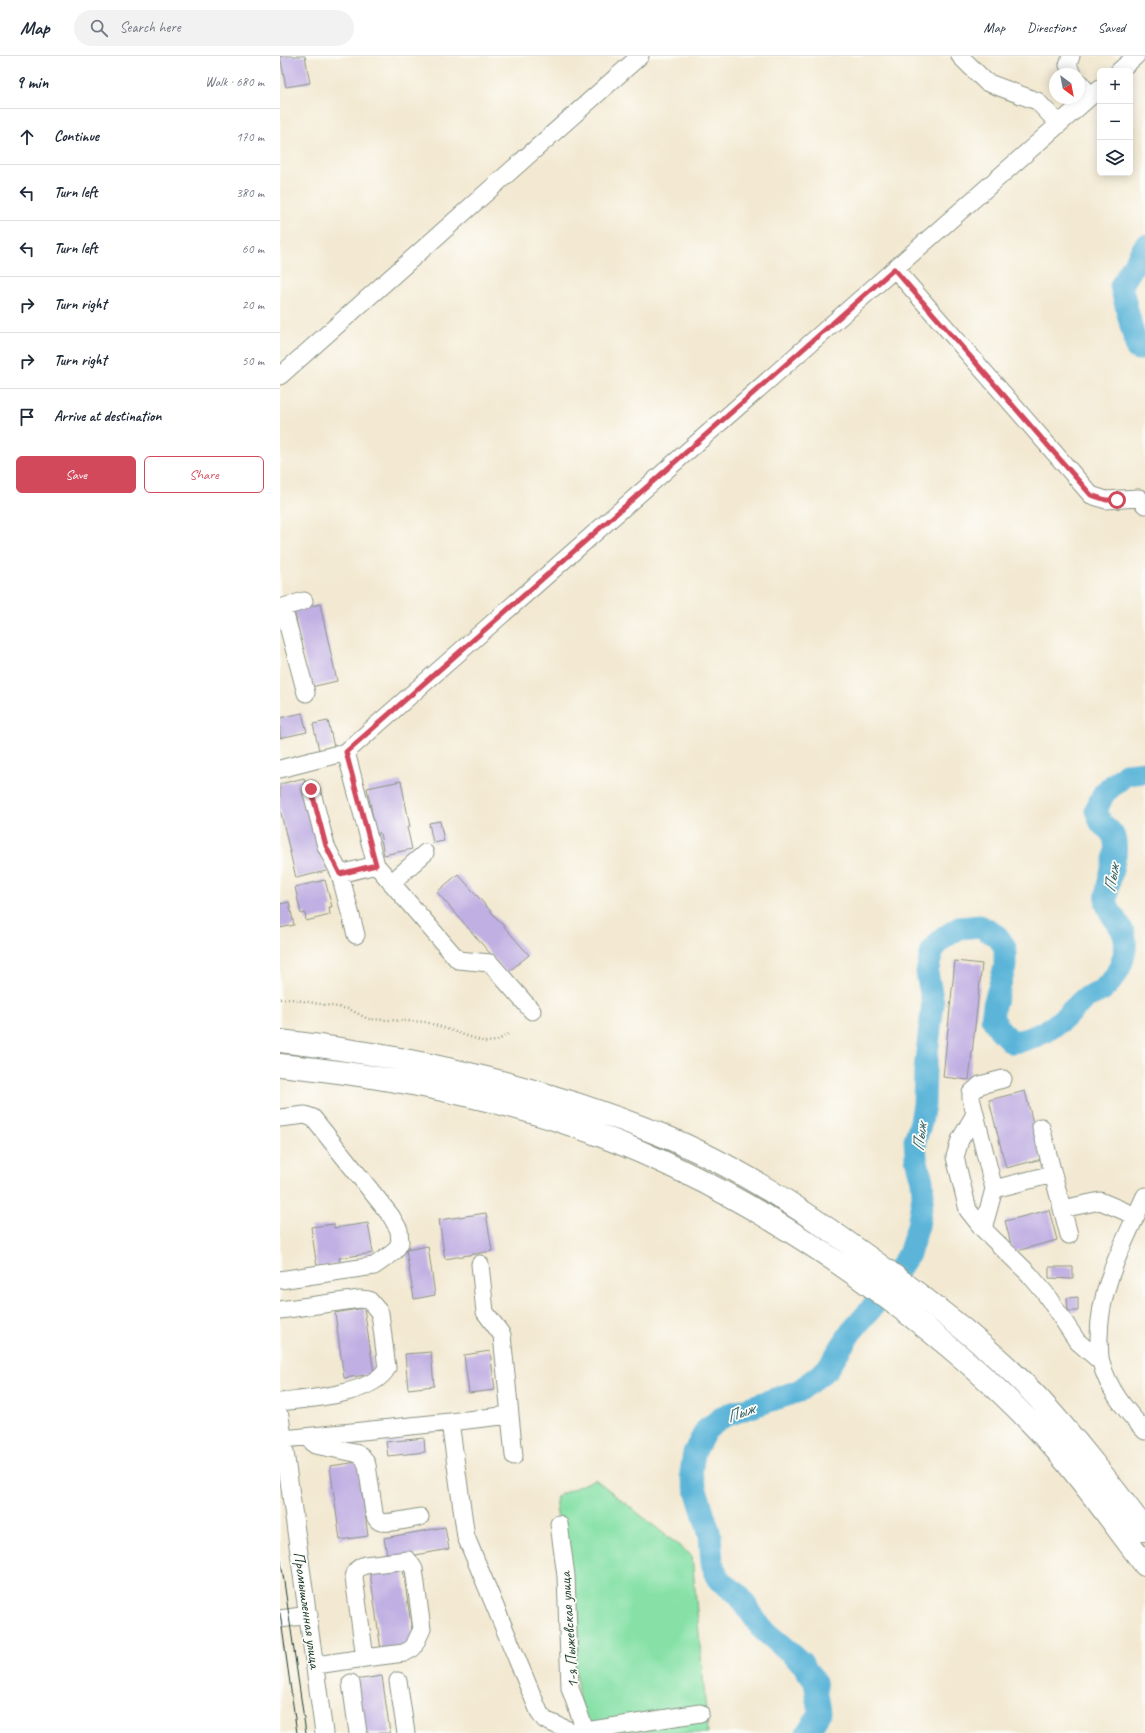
<!DOCTYPE html>
<meta charset="utf-8">
<style>
body{margin:0;font-family:Caveat,sans-serif;background:#f2f2f3;color:#1f2937}
.controls{position:absolute;right:12px;top:12px;display:grid;overflow:hidden;border-radius:6px;box-shadow:0 2px 10px #0003}
.controls button{width:36px;height:36px;display:grid;place-items:center;padding:0;border:0;border-bottom:1px solid #e0e1e3;background:#fff;color:#1f2937;font:20px sans-serif}
.compass{position:absolute;left:769px;top:12px;width:36px;height:36px;border-radius:50%;background:#fff;box-shadow:0 2px 10px #0003;rotate:148deg}
.stop{position:absolute;width:12px;height:12px;margin:-9px;border:3px solid #d1495b;border-radius:50%;background:#fff}
.stop.end{background:#d1495b;border-color:#fff;box-shadow:0 1px 4px #0008}
.list{margin:0;padding:0;list-style:none}
h2{display:flex;justify-content:space-between;align-items:center;height:52px;margin:0;padding:0 16px;font-size:17px}
h2 small{font-size:13px;font-weight:400;color:#747a83}
.list li{display:grid;grid-template-columns:26px 1fr auto;gap:12px;align-items:center;box-sizing:border-box;height:56px;padding:0 16px;border-top:1px solid #e0e1e3}
.list b{display:block;font-size:15px;white-space:nowrap}
.list em{font-size:13px;font-style:normal;color:#747a83}
.actions{display:flex;gap:8px;padding:12px 16px}
.actions a{flex:1;padding:9px 0;border:1px solid #d1495b;border-radius:6px;text-align:center;font-size:14px;color:#d1495b}
.actions .main{background:#d1495b;color:#fff}
.icon{flex:none;width:22px;height:22px;fill:none;stroke:currentColor;stroke-width:2;stroke-linecap:round;stroke-linejoin:round}
.map{position:relative;flex:none;width:865px;height:1677px;overflow:hidden}
header{display:flex;align-items:center;gap:24px;box-sizing:border-box;height:56px;padding:0 20px;background:#fff;border-bottom:1px solid #e0e1e3}
header strong{font-size:19px}
nav{display:flex;gap:22px;margin-inline-start:auto;font-size:14px}
.search{width:280px;height:36px;background:#f2f2f3;display:flex;align-items:center;gap:10px;box-sizing:border-box;padding:0 14px;border-radius:22px;color:#747a83;font-size:15px}
main{display:flex}
aside{flex:1;background:#fff}
.map>svg:first-child{display:block}
</style>
<header>
<strong>Map</strong>
<div class="search"><svg class="icon" aria-label="search" viewBox="0 0 24 24"><circle cx="10" cy="10" r="6"/><path d="M15 15l6 6"/></svg>Search here</div>
<nav><a>Map</a><a>Directions</a><a>Saved</a></nav>
</header>
<main>
<aside>
<h2>9 min<small>Walk · 680 m</small></h2>
<ul class="list">
<li><svg class="icon" aria-label="ahead" viewBox="0 0 24 24"><path d="M12 20V5M6 11l6-6 6 6"/></svg><div><b>Continue</b></div><em>170 m</em></li>
<li><svg class="icon" aria-label="left" viewBox="0 0 24 24"><path d="M17 20v-9H6M10 6l-5 5 5 5"/></svg><div><b>Turn left</b></div><em>380 m</em></li>
<li><svg class="icon" aria-label="left" viewBox="0 0 24 24"><path d="M17 20v-9H6M10 6l-5 5 5 5"/></svg><div><b>Turn left</b></div><em>60 m</em></li>
<li><svg class="icon" aria-label="right" viewBox="0 0 24 24"><path d="M7 20v-9h11M14 6l5 5-5 5"/></svg><div><b>Turn right</b></div><em>20 m</em></li>
<li><svg class="icon" aria-label="right" viewBox="0 0 24 24"><path d="M7 20v-9h11M14 6l5 5-5 5"/></svg><div><b>Turn right</b></div><em>50 m</em></li>
<li><svg class="icon" aria-label="arrive" viewBox="0 0 24 24"><path d="M6 21V4h12l-3 4 3 4H6"/></svg><div><b>Arrive at destination</b></div></li>
</ul>
<div class="actions"><a class="main">Save</a><a>Share</a></div>
</aside>
<div class="map">
<svg width="865" height="1677" viewBox="0 0 865 1677">
<rect width="100%" height="100%" fill="#fdfcf7"/>
<filter id="ink" filterUnits="userSpaceOnUse"><feTurbulence type="fractalNoise" baseFrequency=".025" numOctaves="2"/><feDisplacementMap in="SourceGraphic" scale="8" xChannelSelector="R" yChannelSelector="G"/><feConvolveMatrix kernelMatrix="1 2 1 2 8 2 1 2 1" color-interpolation-filters="sRGB"/></filter>
<filter id="wash" filterUnits="userSpaceOnUse"><feTurbulence type="fractalNoise" baseFrequency=".012" numOctaves="4" result="noise"/><feDisplacementMap in="SourceGraphic" scale="16" xChannelSelector="R" yChannelSelector="G"/><feGaussianBlur stdDeviation="0.9" result="paint"/><feColorMatrix in="noise" values="0 0 0 0 0 0 0 0 0 0 0 0 0 0 0 0 0 1.4 0 .05"/><feComposite in="paint" operator="in"/></filter>
<g filter="url(#wash)">
<rect width="100%" height="100%" fill="#f3e9d2"/>
<path fill="#87e1a7" stroke="#538f6e" d="M 315,1423 L 412,1500 L 428,1677 L 303,1677 L 275,1441 Z"/>
<g fill="none" stroke-linecap="round" stroke-linejoin="round">
<path stroke="#5cb5d9" stroke-width="23" d="M 865,190 L 841,230 L 857,293 L 865,293
M 527,1677 L 540,1656 L 535,1626 L 522,1607 L 482,1573 L 458,1538 L 439,1524 L 432,1507 L 430,1479 L 411,1417 L 414,1397 L 426,1374 L 444,1360 L 519,1335 L 547,1313 L 571,1276 L 591,1253 L 629,1198 L 638,1170 L 643,1139 L 642,1125 L 636,1102 L 635,1084 L 641,1066 L 644,1048 L 645,1014 L 653,947 L 647,917 L 652,895 L 662,883 L 679,872 L 700,870 L 717,880 L 725,891 L 725,911 L 714,949 L 712,962 L 720,974 L 732,986 C 763,983 782,965 803,944 C 808,939 816,938 822,934 C 837,923 847,901 845,883 C 843,868 829,860 827,848 C 824,826 842,798 833,779 C 830,774 825,771 822,768 C 819,764 818,758 816,754 L 824,737 L 846,718 L 865,716"/>
</g>
<g id="blocks">
<path fill="#c0afe3" d="M 0,0 L 25,0 L 30,27 L 6,31 Z
M 40,548 L 57,625 L 31,631 L 14,554 Z
M 22,657 L 27,676 L 0,682 L 0,662 Z
M 48,665 L 54,691 L 39,694 L 33,668 Z
M 24,722 L 46,815 L 16,822 L 0,753 L 0,728 Z
M 121,725 L 130,771 L 127,771 L 132,793 L 104,799 L 100,777 L 96,778 L 87,732 Z
M 160,765 L 164,785 L 153,787 L 149,767 Z
M 178,818 L 249,899 L 227,917 L 157,836 Z
M 45,824 L 52,851 L 49,851 L 50,859 L 26,865 L 25,857 L 21,858 L 15,831 Z
M 9,846 L 14,869 L 0,872 L 0,848 Z
M 675,905 L 702,908 L 689,1024 L 663,1021 Z
M 745,1035 L 762,1103 L 726,1112 L 709,1044 Z
M 769,1154 L 777,1184 L 733,1196 L 725,1165 Z
M 206,1157 L 212,1195 L 165,1203 L 159,1164 Z
M 88,1167 L 93,1197 L 59,1202 L 60,1207 L 37,1211 L 31,1171 L 54,1168 L 54,1172 Z
M 148,1190 L 155,1239 L 134,1243 L 126,1194 Z
M 769,1211 L 793,1211 L 793,1223 L 769,1222 Z
M 798,1241 L 798,1255 L 788,1255 L 787,1242 Z
M 84,1252 L 94,1318 L 64,1322 L 55,1257 Z
M 210,1295 L 215,1334 L 189,1337 L 184,1299 Z
M 151,1296 L 154,1330 L 128,1333 L 125,1298 Z
M 144,1382 L 145,1396 L 108,1400 L 106,1386 Z
M 78,1406 L 88,1480 L 60,1484 L 50,1410 Z
M 165,1471 L 169,1493 L 108,1504 L 104,1482 Z
M 123,1513 L 134,1590 L 101,1594 L 90,1517 Z
M 102,1620 L 110,1677 L 81,1677 L 74,1624 Z"/>
</g>
</g>
<g filter="url(#ink)">
<use href="#blocks" fill-opacity="0" stroke="#899383" stroke-width="1"/>
<g fill="none" stroke-linecap="round" stroke-linejoin="round">
<g stroke="#899383" stroke-width="19">
<path id="minor" d="M 680,0 L 706,26 L 757,45 L 779,68
M 791,0 L 788,9 L 792,18
M 839,15 L 856,0
M 799,26 L 811,40
M 615,213 L 811,439 L 826,444 L 859,442 L 865,449
M 0,320 L 360,0
M 3,551 L 26,637
M 0,552 L 24,545
M 66,696 L 820,32
M 0,713 L 66,696 L 96,809 L 178,904 L 210,907 L 252,955
M 31,733 L 46,790 L 60,818
M 111,827 L 145,797
M 76,879 L 60,818 L 96,809
M 723,1023 L 700,1029 L 691,1037 L 691,1042 L 714,1133 L 703,1173 L 749,1218 L 765,1237 L 797,1285 L 820,1305
M 695,1058 L 680,1084 L 675,1101 L 688,1154 L 703,1173
M 0,1062 L 25,1059 L 33,1062 L 111,1160 L 119,1174 L 120,1187 L 114,1196 L 94,1210 L 0,1224
M 773,1118 L 789,1179
M 714,1133 L 773,1118 L 761,1071
M 865,1140 C 844,1187 818,1232 819,1285 C 820,1292 819,1300 821,1306 C 828,1333 846,1355 865,1375
M 782,1153 L 820,1145 L 856,1160
M 0,1254 L 80,1243 L 89,1244 L 100,1257 L 107,1312 C 93,1339 27,1343 0,1346
M 230,1359 L 234,1400
M 0,1360 L 44,1677
M 170,1366 L 230,1359 L 222,1279 L 205,1256 L 200,1208
M 28,1381 L 35,1389 L 75,1397 C 82,1399 84,1402 87,1409 L 94,1457 C 95,1461 97,1465 101,1466 C 110,1468 130,1463 140,1461
M 4,1383 L 170,1366 L 186,1481 L 260,1658 L 265,1664 L 295,1677
M 279,1468 L 286,1520 L 290,1632 L 306,1677
M 0,1563 L 29,1559
M 36,1609 L 85,1602 L 74,1522 C 75,1515 77,1512 85,1509 L 128,1504 L 134,1513 L 142,1573 L 133,1592 L 124,1597 L 85,1602
M 118,1625 L 126,1677
M 71,1627 L 78,1677
M 306,1675 L 420,1657"/>
</g>
<g stroke="#899383" stroke-width="24">
<path id="highway" d="M 0,985 C 131,1000 257,1029 379,1078 C 464,1112 540,1166 613,1219 C 664,1257 715,1296 758,1342 C 797,1384 831,1429 865,1474
M 0,1009 C 106,1020 218,1040 319,1079 C 424,1119 521,1177 611,1245 C 670,1289 727,1338 776,1394 C 808,1431 836,1471 865,1509"/>
</g>
<path stroke="#899383" stroke-width="2.5" stroke-dasharray="1 3" stroke-linecap="butt" d="M 0,943 L 11,943 L 69,953 L 88,963 L 146,966 L 205,986 L 217,985 L 228,978"/>
<use href="#minor" stroke="#fff" stroke-width="17"/>
<use href="#highway" stroke="#fff" stroke-width="22"/>
<path stroke="#1f3d34" stroke-width="1" d="M 0,1498 L 26,1677
M 0,1557 L 17,1677"/>
</g>
</g>
<g fill="none" stroke-linecap="round" stroke-linejoin="round" filter="url(#ink)">
<path stroke="#d1495b" stroke-width="5" d="M 31,733 L 46,790 L 60,818 L 96,809 L 66,696 L 614,213 L 811,439 L 826,444 L 837,444"/>
</g>
<g text-anchor="middle" stroke-width="3.5" stroke-linejoin="round" paint-order="stroke">
<g font-size="16" fill="#1f3d34" stroke="#fdfcf7">
<text transform="translate(28 1554) rotate(82)" y="6">Промышленная улица</text>
<text transform="translate(288 1574) rotate(-94)" y="6">1-я Пыжевская улица</text>
</g>
<g font-size="17" font-style="italic" fill="#316166" stroke="#fdfcf7">
<text transform="translate(831 822) rotate(-81)" y="6">Пыж</text>
<text transform="translate(639 1081) rotate(-83)" y="6">Пыж</text>
<text transform="translate(460 1356) rotate(-21)" y="6">Пыж</text>
</g>
</g>
</svg>
<div class="controls">
<button>+</button>
<button>−</button>
<button><svg class="icon" aria-label="layers" viewBox="0 0 24 24"><path d="M12 4l9 5-9 5-9-5zM3 14l9 5 9-5"/></svg></button>
</div>
<svg class="compass" viewBox="-18 -18 36 36"><path d="M0-13l5 13h-10z" fill="#e53935"/><path d="M0 13l5-13h-10z" fill="#747a83"/></svg>
<div class="stop" style="left:837px;top:444px"></div>
<div class="stop end" style="left:31px;top:733px"></div>
</div>
</main>
